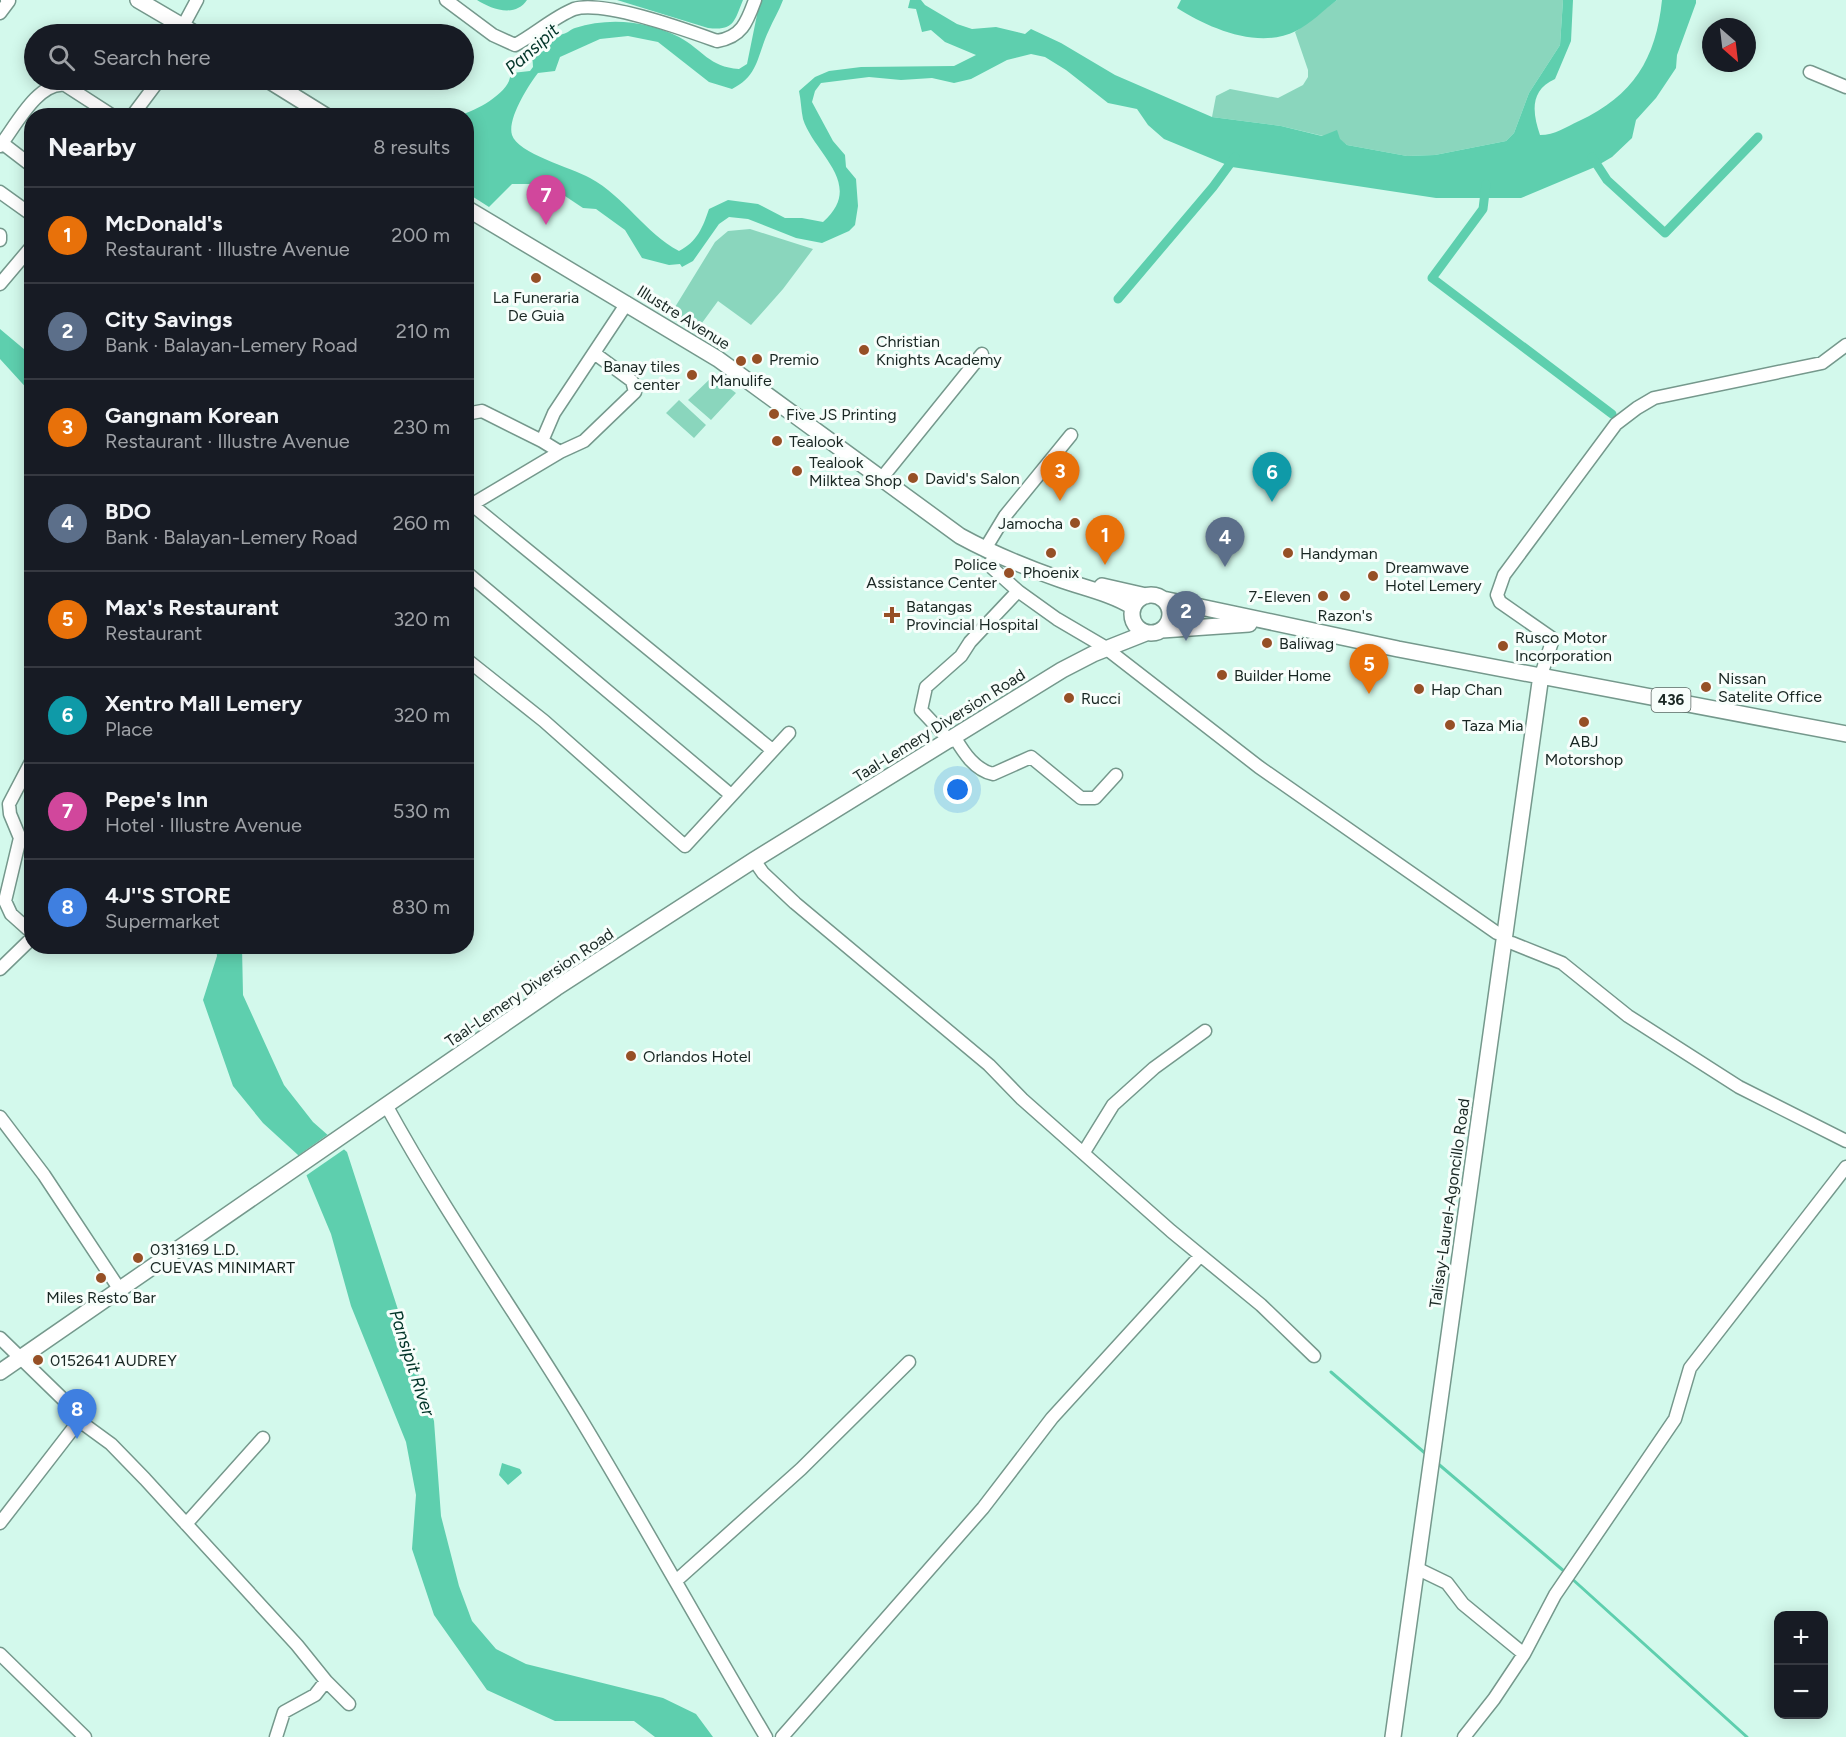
<!DOCTYPE html>
<meta charset="utf-8">
<style>
body{margin:0;font-family:Figtree,sans-serif;background:#242831;color:#f1f3f6}
.controls{position:absolute;right:18px;bottom:18px;display:grid;overflow:hidden;border-radius:12px;box-shadow:0 3px 15px #0003}
.controls button{width:54px;height:54px;display:grid;place-items:center;padding:0;border:0;border-bottom:2px solid #363941;background:#171b24;color:#f1f3f6;font:30px sans-serif}
.compass{position:absolute;left:1702px;top:18px;width:54px;height:54px;border-radius:50%;background:#171b24;box-shadow:0 3px 15px #0003;rotate:152deg}
.you{position:absolute;left:958px;top:790px;width:21px;height:21px;margin:-15px;border:4px solid #fff;border-radius:50%;background:#1a73e8;box-shadow:0 0 0 9px #1a73e833}
.badge{display:grid;place-items:center;width:39px;height:39px;border-radius:50%;background:#c8aa98;color:#fff;font-size:20px;font-weight:700}
.pin{position:absolute;translate:-50% -50px;filter:drop-shadow(0 2px 3px #0008)}
.pin::after{content:'';position:absolute;top:32px;width:21px;height:18px;background:inherit;clip-path:polygon(0 0,100% 0,50% 100%)}
.list{margin:0;padding:0;list-style:none}
h2{display:flex;justify-content:space-between;align-items:center;height:78px;margin:0;padding:0 24px;font-size:26px}
h2 small{font-size:20px;font-weight:400;color:#9ea1a6}
.list li{display:grid;grid-template-columns:39px 1fr auto;gap:18px;align-items:center;box-sizing:border-box;height:96px;padding:0 24px;border-top:2px solid #363941}
.list b{display:block;font-size:22px;white-space:nowrap}
.list p{margin:0;font-size:20px;white-space:nowrap;color:#9ea1a6}
.list em{font-size:20px;font-style:normal;color:#9ea1a6}
.icon{flex:none;width:33px;height:33px;fill:none;stroke:currentColor;stroke-width:2;stroke-linecap:round;stroke-linejoin:round}
.map{position:relative;flex:none;width:1846px;height:1737px;overflow:hidden}
.search{position:absolute;background:#171b24;box-shadow:0 3px 15px #0003;left:24px;top:24px;width:450px;height:66px;display:flex;align-items:center;gap:15px;box-sizing:border-box;padding:0 21px;border-radius:33px;color:#9ea1a6;font-size:22px}
.panel{position:absolute;background:#171b24;box-shadow:0 3px 15px #0003;left:24px;top:108px;width:450px;height:846px;border-radius:24px}
.map>svg:first-child{display:block}
</style>
<div class="map">
<svg width="1846" height="1737" viewBox="0 0 1846 1737">
<rect width="100%" height="100%" fill="#d3f9ec"/>
<path fill="#8ad6bd" d="M 1337,0 L 1563,0 L 1560,45 L 1529,93 L 1514,133 L 1506,141 L 1435,155 L 1407,156 L 1347,145 L 1340,140 L 1281,126 L 1212,117 L 1216,96 L 1230,89 L 1278,98 L 1303,85 L 1308,77 L 1308,70 L 1295,32 Z
M 750,229 L 813,249 L 783,289 L 751,325 L 718,301 L 699,327 L 672,312 L 715,242 L 728,231 Z
M 713,376 L 736,393 L 711,420 L 688,400 Z
M 679,400 L 706,425 L 694,438 L 666,413 Z"/>
<path fill="#5ecfae" d="M 477,0 L 527,0 C 515,18 491,9 477,0 Z
M 617,0 L 743,0 C 734,22 734,31 708,28 Z
M 760,0 L 783,0 C 779,11 773,20 769,30 C 757,55 759,76 732,89 L 709,82 L 658,42 L 628,36 L 600,39 L 560,57 L 555,71 L 538,73 C 528,86 507,119 512,135 C 517,153 572,168 590,178 C 625,197 645,233 679,251 C 697,242 703,227 709,209 L 728,200 L 758,204 L 785,218 L 802,218 L 823,222 C 866,184 814,154 803,119 C 801,110 801,100 799,91 L 815,77 L 829,71 L 861,67 L 954,66 L 976,55 L 945,42 L 931,30 L 922,32 L 916,9 L 908,8 L 910,0 L 921,0 L 925,5 L 957,24 L 972,29 L 996,27 L 1025,34 L 1031,29 L 1061,43 L 1115,75 L 1212,117 L 1281,126 L 1322,136 L 1337,130 L 1340,139 L 1347,145 L 1407,156 L 1435,155 L 1506,141 L 1514,133 L 1529,93 L 1560,45 L 1563,0 L 1573,0 L 1571,41 L 1555,79 C 1530,90 1532,112 1540,135 C 1555,135 1566,127 1579,121 C 1633,96 1656,59 1662,0 L 1696,0 L 1696,3 L 1677,55 L 1676,68 L 1656,98 L 1636,120 L 1632,138 L 1612,157 L 1595,167 L 1521,198 L 1436,198 L 1232,167 L 1164,139 L 1148,125 L 1137,109 L 1108,103 L 1066,70 L 1045,57 L 1031,54 L 1007,60 L 971,79 L 954,83 L 932,78 L 901,80 L 869,77 L 821,83 L 815,91 L 812,102 L 833,141 L 845,155 L 846,167 L 856,179 L 858,206 L 855,225 L 849,231 L 822,243 L 796,238 L 748,219 L 729,217 L 719,224 L 693,261 L 682,267 L 680,264 L 669,265 L 642,258 L 625,230 L 596,209 L 583,208 L 556,190 L 532,184 L 512,184 L 489,207 L 467,193 L 466,116 L 456,116 C 472,113 502,97 509,81 C 510,78 510,75 512,73 L 530,71 L 533,67 L 532,52 C 543,41 549,39 563,34 C 568,33 571,29 575,28 C 609,17 648,21 679,37 C 703,50 709,67 739,69 L 747,64 Z
M 1181,0 L 1337,0 C 1324,10 1310,24 1296,31 C 1258,50 1209,28 1177,8 Z
M 0,329 L 31,355 L 31,393 L 0,359 Z
M 216,947 L 242,947 L 243,995 L 284,1085 L 313,1122 L 347,1152 L 434,1421 L 441,1516 L 459,1586 L 472,1621 L 496,1649 L 526,1664 L 663,1698 L 696,1714 L 713,1737 L 655,1737 L 634,1721 L 555,1721 L 487,1690 L 434,1615 L 412,1549 L 416,1495 L 406,1442 L 351,1306 L 331,1234 L 298,1155 L 263,1123 L 233,1086 L 203,1000 L 217,956 Z
M 502,1463 L 520,1469 L 522,1473 L 508,1485 L 499,1475 Z"/>
<path fill="#d3f9ec" d="M 330,1133 L 346,1148 L 304,1177 L 296,1157 Z"/>
<g fill="none" stroke-linecap="round" stroke-linejoin="round">
<path stroke="#5ecfae" stroke-width="3" d="M 1331,1372 L 1426,1454
M 1436,1462 L 1565,1572
M 1570,1577 L 1747,1737"/>
<path stroke="#5ecfae" stroke-width="9" d="M 1592,157 L 1607,180 L 1665,233 L 1758,137
M 1486,184 L 1483,209 L 1432,278 L 1612,414
M 1118,299 L 1213,187 L 1235,157"/>
<g stroke="#75988c" stroke-width="15">
<path id="minor" d="M 446,0 L 493,35 L 515,45 C 534,35 554,17 574,9 C 604,0 686,30 717,41 C 742,37 747,22 755,0
M 0,13 L 9,1 L 7,0
M 183,26 L 197,0
M 1810,72 L 1846,87
M 132,116 L 159,80
M 2,143 L 32,166
M 0,146 C 15,127 38,81 65,85 L 113,116
M 0,192 L 32,215
M 0,235 L 0,240
M 0,284 L 32,246
M 594,353 L 632,381 L 635,392 L 584,441 L 560,452 L 542,441 L 554,413 L 627,303
M 466,414 L 482,411 L 542,441
M 881,479 L 982,354
M 471,504 L 771,749
M 466,508 L 560,452
M 985,549 L 1005,516 L 1071,435
M 466,572 L 731,795
M 1018,591 L 1057,619 L 1103,646 L 1259,767 L 1497,933
M 466,659 L 544,721 L 685,846 L 789,733
M 1541,675 L 1553,639 L 1500,602 L 1497,595 L 1504,575 L 1616,424 L 1637,408 L 1654,398 L 1822,363 L 1846,345
M 955,738 C 964,753 975,770 993,774 L 1031,757 L 1081,798 L 1095,798 L 1116,775
M 950,741 L 921,710 L 926,687 L 961,656 L 970,642 L 1018,591 L 989,565 L 997,554
M 32,760 L 9,804 L 10,814 L 20,838 L 5,901 L 11,914 L 30,931 L 32,937
M 754,860 L 763,873 L 795,903 L 989,1065 L 1022,1099 L 1171,1231 L 1261,1305 L 1314,1356
M 1512,943 L 1562,963 L 1628,1016 L 1739,1087 L 1846,1141
M 0,969 L 32,938
M 386,1105 C 444,1211 514,1310 577,1413 C 642,1520 702,1630 766,1737
M 0,1117 L 44,1175 L 120,1290
M 1084,1152 L 1113,1105 L 1154,1068 L 1205,1031
M 0,1338 L 70,1406 L 75,1426 L 0,1523
M 74,1417 L 111,1444 L 145,1479 L 297,1645 L 326,1681 L 315,1695 L 284,1712 L 276,1737
M 186,1524 L 263,1438
M 1416,1568 L 1447,1583 L 1463,1604 L 1524,1654
M 677,1580 L 801,1469 L 909,1362
M 0,1654 L 85,1737
M 326,1681 L 349,1704
M 782,1737 L 983,1508 L 1052,1418 L 1200,1256
M 1464,1737 L 1494,1699 L 1524,1654 L 1555,1595 L 1675,1419 L 1690,1368 L 1846,1167"/>
</g>
<g stroke="#75988c" stroke-width="18">
<path id="major" d="M 138,0 L 196,34
M 268,80 L 326,116
M 466,208 L 718,359 L 960,536 C 991,553 1025,567 1059,579 C 1084,588 1110,593 1133,607
M 1102,586 L 1146,596
M1132 614a19 19 0 1 1 38 0a19 19 0 1 1-38 0Z
M 1163,599 L 1398,649 L 1846,734
M 1162,630 L 1249,624
M 0,1372 L 556,988 L 754,860 L 1062,670 L 1093,654 L 1146,633
M 1393,1737 L 1541,675"/>
</g>
<use href="#minor" stroke="#fff" stroke-width="12"/>
<use href="#major" stroke="#fff" stroke-width="15"/>
</g>
<g fill="#965026" stroke="#f7fefb" stroke-width="2">
<circle cx="536" cy="278" r="6"/>
<circle cx="864" cy="350" r="6"/>
<circle cx="757" cy="359" r="6"/>
<circle cx="741" cy="361" r="6"/>
<circle cx="692" cy="375" r="6"/>
<circle cx="774" cy="414" r="6"/>
<circle cx="777" cy="441" r="6"/>
<circle cx="797" cy="471" r="6"/>
<circle cx="913" cy="478" r="6"/>
<circle cx="1075" cy="523" r="6"/>
<circle cx="1051" cy="553" r="6"/>
<circle cx="1288" cy="553" r="6"/>
<circle cx="1009" cy="573" r="6"/>
<circle cx="1373" cy="576" r="6"/>
<circle cx="1323" cy="596" r="6"/>
<circle cx="1345" cy="596" r="6"/>
<path d="M889 606h6v6h6v6h-6v6h-6v-6h-6v-6h6z"/>
<circle cx="1267" cy="643" r="6"/>
<circle cx="1503" cy="646" r="6"/>
<circle cx="1222" cy="675" r="6"/>
<circle cx="1706" cy="687" r="6"/>
<circle cx="1419" cy="689" r="6"/>
<circle cx="1069" cy="698" r="6"/>
<circle cx="1584" cy="722" r="6"/>
<circle cx="1450" cy="725" r="6"/>
<circle cx="631" cy="1056" r="6"/>
<circle cx="138" cy="1258" r="6"/>
<circle cx="101" cy="1278" r="6"/>
<circle cx="38" cy="1360" r="6"/>
</g>
<g text-anchor="middle" stroke-width="6" stroke-linejoin="round" paint-order="stroke">
<rect fill="#f7fefb" stroke="#5c6864" stroke-width="1.5" x="1651.5" y="688" width="39" height="24" rx="4.5"/>
<g font-size="15" font-weight="bold" fill="#192723">
<text x="1671" y="705">436</text>
</g>
<g font-size="16" fill="#192723" stroke="#f7fefb" text-anchor="start">
<text x="536" y="303" text-anchor="middle">La Funeraria<tspan x="536" dy="18">De Guia</tspan></text>
<text x="876" y="347">Christian<tspan x="876" dy="18">Knights Academy</tspan></text>
<text x="769" y="365">Premio</text>
<text x="680" y="372" text-anchor="end">Banay tiles<tspan x="680" dy="18">center</tspan></text>
<text x="741" y="386" text-anchor="middle">Manulife</text>
<text x="786" y="420">Five JS Printing</text>
<text x="789" y="447">Tealook</text>
<text x="809" y="468">Tealook<tspan x="809" dy="18">Milktea Shop</tspan></text>
<text x="925" y="484">David's Salon</text>
<text x="1063" y="529" text-anchor="end">Jamocha</text>
<text x="1300" y="559">Handyman</text>
<text x="997" y="570" text-anchor="end">Police<tspan x="997" dy="18">Assistance Center</tspan></text>
<text x="1385" y="573">Dreamwave<tspan x="1385" dy="18">Hotel Lemery</tspan></text>
<text x="1051" y="578" text-anchor="middle">Phoenix</text>
<text x="1311" y="602" text-anchor="end">7-Eleven</text>
<text x="906" y="612">Batangas<tspan x="906" dy="18">Provincial Hospital</tspan></text>
<text x="1345" y="621" text-anchor="middle">Razon's</text>
<text x="1515" y="643">Rusco Motor<tspan x="1515" dy="18">Incorporation</tspan></text>
<text x="1279" y="649">Baliwag</text>
<text x="1234" y="681">Builder Home</text>
<text x="1718" y="684">Nissan<tspan x="1718" dy="18">Satelite Office</tspan></text>
<text x="1431" y="695">Hap Chan</text>
<text x="1081" y="704">Rucci</text>
<text x="1462" y="731">Taza Mia</text>
<text x="1584" y="747" text-anchor="middle">ABJ<tspan x="1584" dy="18">Motorshop</tspan></text>
<text x="643" y="1062">Orlandos Hotel</text>
<text x="150" y="1255">0313169 L.D.<tspan x="150" dy="18">CUEVAS MINIMART</tspan></text>
<text x="101" y="1303" text-anchor="middle">Miles Resto Bar</text>
<text x="50" y="1366">0152641 AUDREY</text>
</g>
<g font-size="16" fill="#192723" stroke="#f7fefb">
<text transform="translate(684 317) rotate(32)" y="6">Illustre Avenue</text>
<text transform="translate(939 725) rotate(-32)" y="6">Taal-Lemery Diversion Road</text>
<text transform="translate(529 987) rotate(-34)" y="6">Taal-Lemery Diversion Road</text>
<text transform="translate(1449 1203) rotate(-82)" y="6">Talisay-Laurel-Agoncillo Road</text>
</g>
<g font-size="18" font-style="italic" fill="#003428" stroke="#f7fefb">
<text transform="translate(532 49) rotate(-42)" y="6">Pansipit</text>
<text transform="translate(412 1363) rotate(72)" y="6">Pansipit River</text>
</g>
</g>
</svg>
<div class="controls">
<button>+</button>
<button>−</button>
</div>
<svg class="compass" viewBox="-18 -18 36 36"><path d="M0-13l5 13h-10z" fill="#e53935"/><path d="M0 13l5-13h-10z" fill="#9ea1a6"/></svg>
<div class="you"></div>
<div class="pin badge" style="left:1105px;top:565px;background:#e8710a">1</div>
<div class="pin badge" style="left:1186px;top:641px;background:#5c6f8a">2</div>
<div class="pin badge" style="left:1060px;top:501px;background:#e8710a">3</div>
<div class="pin badge" style="left:1225px;top:567px;background:#5c6f8a">4</div>
<div class="pin badge" style="left:1369px;top:694px;background:#e8710a">5</div>
<div class="pin badge" style="left:1272px;top:502px;background:#0f9aa8">6</div>
<div class="pin badge" style="left:546px;top:225px;background:#d1479c">7</div>
<div class="pin badge" style="left:77px;top:1439px;background:#3f7fe0">8</div>
<div class="search"><svg class="icon" aria-label="search" viewBox="0 0 24 24"><circle cx="10" cy="10" r="6"/><path d="M15 15l6 6"/></svg>Search here</div>
<section class="panel">
<h2>Nearby<small>8 results</small></h2>
<ul class="list">
<li><span class="badge" style="background:#e8710a">1</span><div><b>McDonald's</b><p>Restaurant · Illustre Avenue</p></div><em>200 m</em></li>
<li><span class="badge" style="background:#5c6f8a">2</span><div><b>City Savings</b><p>Bank · Balayan-Lemery Road</p></div><em>210 m</em></li>
<li><span class="badge" style="background:#e8710a">3</span><div><b>Gangnam Korean</b><p>Restaurant · Illustre Avenue</p></div><em>230 m</em></li>
<li><span class="badge" style="background:#5c6f8a">4</span><div><b>BDO</b><p>Bank · Balayan-Lemery Road</p></div><em>260 m</em></li>
<li><span class="badge" style="background:#e8710a">5</span><div><b>Max's Restaurant</b><p>Restaurant</p></div><em>320 m</em></li>
<li><span class="badge" style="background:#0f9aa8">6</span><div><b>Xentro Mall Lemery</b><p>Place</p></div><em>320 m</em></li>
<li><span class="badge" style="background:#d1479c">7</span><div><b>Pepe's Inn</b><p>Hotel · Illustre Avenue</p></div><em>530 m</em></li>
<li><span class="badge" style="background:#3f7fe0">8</span><div><b>4J''S STORE</b><p>Supermarket</p></div><em>830 m</em></li>
</ul>
</section>
</div>
